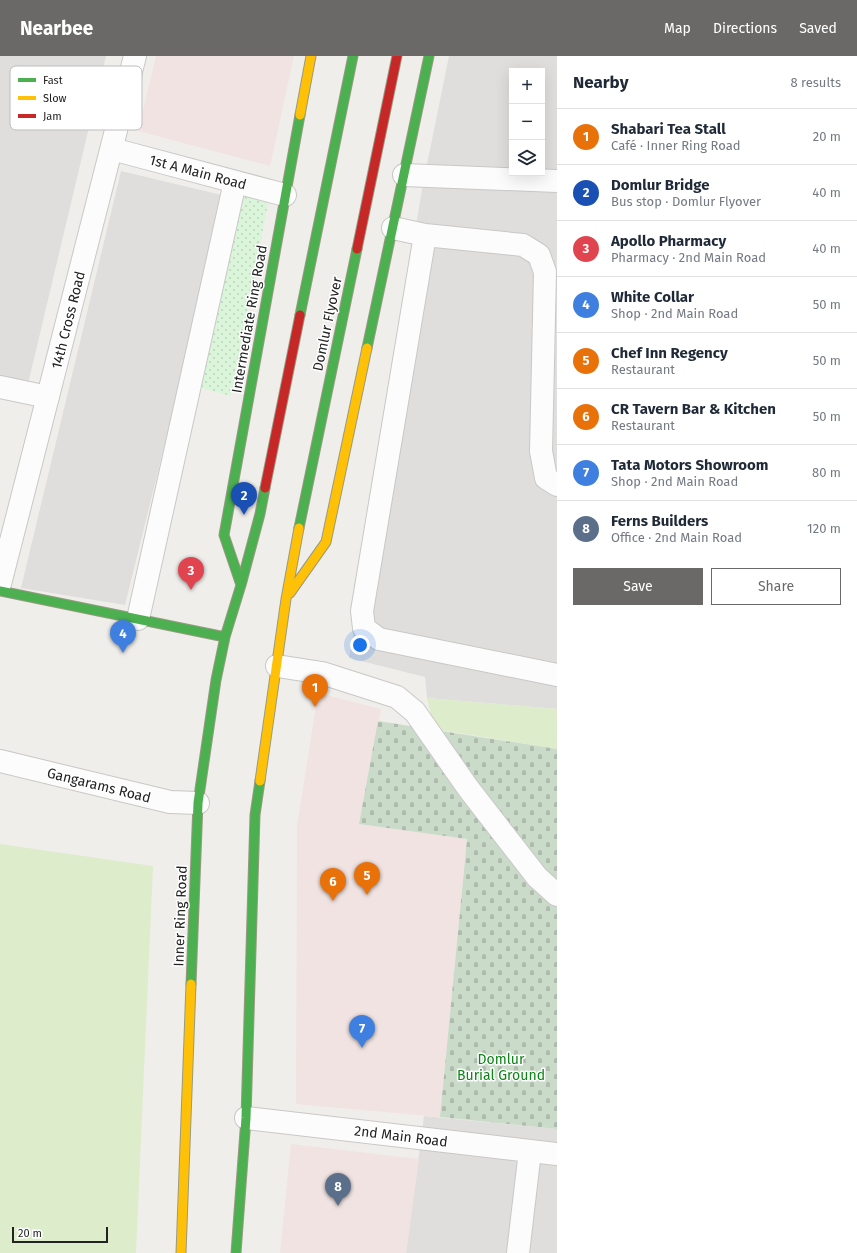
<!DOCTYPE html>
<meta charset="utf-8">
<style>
body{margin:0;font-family:"Fira Sans",sans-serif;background:#f2f2f3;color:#1f2937}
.controls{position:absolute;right:12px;top:12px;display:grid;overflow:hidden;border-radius:0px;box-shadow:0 4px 16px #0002}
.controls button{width:36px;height:36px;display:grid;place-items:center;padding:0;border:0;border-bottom:1px solid #e0e1e3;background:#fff;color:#1f2937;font:20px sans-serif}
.scale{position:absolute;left:12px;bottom:10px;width:96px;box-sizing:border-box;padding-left:4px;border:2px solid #222;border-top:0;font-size:11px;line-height:14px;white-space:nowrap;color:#222;-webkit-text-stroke:3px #fff;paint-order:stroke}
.you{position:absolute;left:360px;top:589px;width:14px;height:14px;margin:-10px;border:3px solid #fff;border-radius:50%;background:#1a73e8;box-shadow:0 0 0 6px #1a73e833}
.badge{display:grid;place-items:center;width:26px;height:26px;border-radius:50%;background:#6a6968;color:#fff;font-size:13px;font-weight:700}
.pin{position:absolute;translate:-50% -33px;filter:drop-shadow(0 1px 2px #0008)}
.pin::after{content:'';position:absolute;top:21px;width:14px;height:12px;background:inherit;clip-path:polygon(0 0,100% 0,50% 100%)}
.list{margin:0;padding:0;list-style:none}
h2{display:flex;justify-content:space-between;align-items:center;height:52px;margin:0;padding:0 16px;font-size:17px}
h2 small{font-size:13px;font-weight:400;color:#747a83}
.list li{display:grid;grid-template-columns:26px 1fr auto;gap:12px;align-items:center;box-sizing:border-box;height:56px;padding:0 16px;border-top:1px solid #e0e1e3}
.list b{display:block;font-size:15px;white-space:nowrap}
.list p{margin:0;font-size:13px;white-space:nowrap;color:#747a83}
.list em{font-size:13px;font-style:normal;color:#747a83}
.actions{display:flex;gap:8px;padding:12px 16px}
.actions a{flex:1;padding:9px 0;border:1px solid #6a6968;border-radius:0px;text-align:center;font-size:14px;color:#6a6968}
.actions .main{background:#6a6968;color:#fff}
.icon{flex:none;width:22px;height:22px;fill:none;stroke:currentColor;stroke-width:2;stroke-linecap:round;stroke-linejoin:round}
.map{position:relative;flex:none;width:557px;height:1197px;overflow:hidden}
header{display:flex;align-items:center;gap:24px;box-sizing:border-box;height:56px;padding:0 20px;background:#6a6968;color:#fff}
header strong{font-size:19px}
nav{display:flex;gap:22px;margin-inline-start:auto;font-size:14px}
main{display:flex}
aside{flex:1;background:#fff}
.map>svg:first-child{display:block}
</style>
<header>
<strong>Nearbee</strong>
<nav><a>Map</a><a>Directions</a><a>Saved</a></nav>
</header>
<main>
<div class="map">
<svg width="557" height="1197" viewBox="0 0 557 1197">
<defs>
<pattern id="cemetery-stones" width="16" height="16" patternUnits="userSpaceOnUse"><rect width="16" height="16" fill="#cadbca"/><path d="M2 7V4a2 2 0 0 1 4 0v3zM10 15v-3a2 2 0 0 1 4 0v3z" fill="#adbcad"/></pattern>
<pattern id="park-dots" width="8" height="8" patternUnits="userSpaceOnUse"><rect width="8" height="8" fill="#daf5da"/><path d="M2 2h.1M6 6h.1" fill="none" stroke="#bbd2bb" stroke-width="1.8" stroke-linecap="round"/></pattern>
</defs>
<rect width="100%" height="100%" fill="#f0eeeb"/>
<path fill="#dfdedc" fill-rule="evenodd" d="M 0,0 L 106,0 L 28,328 L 0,321 Z
M 449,0 L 557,0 L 557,653 L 427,642 L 425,621 L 349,602 L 361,534 L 354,533 L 423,128 ZM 512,15 L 542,15 L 542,117 L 512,117 Z
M 121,115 L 226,140 L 125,549 L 21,532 Z
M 424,1060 L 557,1073 L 557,1197 L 406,1197 Z"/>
<path fill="#f1e3e1" d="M 156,0 L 294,0 L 270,110 L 138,75 Z
M 318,637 L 381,653 L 359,768 L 467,783 L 440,1061 L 296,1048 L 297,770 Z
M 291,1088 L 419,1103 L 406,1197 L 280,1197 Z"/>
<path fill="#ddeccb" d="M 427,642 L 557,653 L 557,693 L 434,673 Z
M 0,788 L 153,810 L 136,1197 L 0,1197 Z"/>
<path fill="url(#cemetery-stones)" d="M 378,665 L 557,693 L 557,1073 L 440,1061 L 467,783 L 359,768 Z"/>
<path fill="url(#park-dots)" d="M 240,139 L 268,147 L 231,340 L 201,332 Z"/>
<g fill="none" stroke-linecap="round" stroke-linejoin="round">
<g stroke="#c9c8c7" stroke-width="24">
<path id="street" d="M 112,93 L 285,139
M 404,119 L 557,125
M 393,172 L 425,179 L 523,189 L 539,199 L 545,216 L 541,395 L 546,422 L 557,429
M 425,179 L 362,555 L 364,572 L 379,583 L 557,619
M 0,331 L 48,341
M 0,528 L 135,0
M 138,563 L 235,126
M 277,610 L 322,617 L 397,641 L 415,656 L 468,732 L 537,821 L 557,839
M 0,705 L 170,746 L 198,747
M 246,1062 L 557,1098
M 518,1197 L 530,1095"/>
</g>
<g stroke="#999a82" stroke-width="11">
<path id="fast" d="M 300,259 L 353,0
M 367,292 L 429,0
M 299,472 L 357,193
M 241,529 L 224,479 L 300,59
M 0,535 L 225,581
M 191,928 L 198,747 L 216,624 L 225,581 L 241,529 L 260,458 L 265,432
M 236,1197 L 246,1062 L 255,759 L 260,725"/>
</g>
<g stroke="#999a82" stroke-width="11">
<path id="slow" d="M 300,59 L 311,0
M 290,537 L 326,486 L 367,292
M 260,725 L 286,543 L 299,472
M 181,1197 L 191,928"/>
</g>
<g stroke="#999a82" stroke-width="11">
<path id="jam" d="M 357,193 L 397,0
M 265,432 L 300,259"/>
</g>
<use href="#street" stroke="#fdfcfc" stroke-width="22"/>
<use href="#fast" stroke="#4caf50" stroke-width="9"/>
<use href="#slow" stroke="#ffc107" stroke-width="9"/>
<use href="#jam" stroke="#c62828" stroke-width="9"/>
</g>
<g text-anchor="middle" stroke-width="3" stroke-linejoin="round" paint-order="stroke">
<g font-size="14" fill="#222" stroke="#fff">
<text transform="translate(198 116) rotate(15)" y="5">1st A Main Road</text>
<text transform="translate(249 263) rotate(-80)" y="5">Intermediate Ring Road</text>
<text transform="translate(68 264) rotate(-76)" y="5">14th Cross Road</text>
<text transform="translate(327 268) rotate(-78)" y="5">Domlur Flyover</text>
<text transform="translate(99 729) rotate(14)" y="5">Gangarams Road</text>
<text transform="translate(180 860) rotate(-88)" y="5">Inner Ring Road</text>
<text transform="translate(401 1080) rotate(7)" y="5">2nd Main Road</text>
</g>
<g font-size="14" fill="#0c8416" stroke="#fff">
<text x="501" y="1008">Domlur<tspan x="501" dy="16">Burial Ground</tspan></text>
</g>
</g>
<rect x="10" y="10" width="132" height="64" rx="6" fill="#fff" stroke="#bdbdbd" stroke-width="1"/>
<rect x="18" y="22" width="18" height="4" fill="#4caf50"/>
<rect x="18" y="40" width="18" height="4" fill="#ffc107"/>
<rect x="18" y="58" width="18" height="4" fill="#c62828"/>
<g font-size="11" fill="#222">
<text x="43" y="28">Fast</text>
<text x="43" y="46">Slow</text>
<text x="43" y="64">Jam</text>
</g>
</svg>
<div class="controls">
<button>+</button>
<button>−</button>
<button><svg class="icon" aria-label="layers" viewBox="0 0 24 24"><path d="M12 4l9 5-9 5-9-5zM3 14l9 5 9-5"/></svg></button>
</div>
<div class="scale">20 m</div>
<div class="you"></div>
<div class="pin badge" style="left:315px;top:651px;background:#e8710a">1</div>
<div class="pin badge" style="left:244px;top:459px;background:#1a4fb4">2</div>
<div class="pin badge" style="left:191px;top:534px;background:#e0444e">3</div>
<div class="pin badge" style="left:123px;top:597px;background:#3f7fe0">4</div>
<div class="pin badge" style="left:367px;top:839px;background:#e8710a">5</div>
<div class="pin badge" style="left:333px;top:845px;background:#e8710a">6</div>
<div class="pin badge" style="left:362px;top:992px;background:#3f7fe0">7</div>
<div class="pin badge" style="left:338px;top:1150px;background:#5c6f8a">8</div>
</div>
<aside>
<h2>Nearby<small>8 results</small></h2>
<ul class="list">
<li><span class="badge" style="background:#e8710a">1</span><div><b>Shabari Tea Stall</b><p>Café · Inner Ring Road</p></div><em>20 m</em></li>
<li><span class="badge" style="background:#1a4fb4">2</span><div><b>Domlur Bridge</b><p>Bus stop · Domlur Flyover</p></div><em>40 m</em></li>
<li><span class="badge" style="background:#e0444e">3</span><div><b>Apollo Pharmacy</b><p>Pharmacy · 2nd Main Road</p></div><em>40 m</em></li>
<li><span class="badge" style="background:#3f7fe0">4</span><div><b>White Collar</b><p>Shop · 2nd Main Road</p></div><em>50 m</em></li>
<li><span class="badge" style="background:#e8710a">5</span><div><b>Chef Inn Regency</b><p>Restaurant</p></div><em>50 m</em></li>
<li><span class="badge" style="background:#e8710a">6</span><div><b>CR Tavern Bar &amp; Kitchen</b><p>Restaurant</p></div><em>50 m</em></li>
<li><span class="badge" style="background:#3f7fe0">7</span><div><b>Tata Motors Showroom</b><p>Shop · 2nd Main Road</p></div><em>80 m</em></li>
<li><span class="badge" style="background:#5c6f8a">8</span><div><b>Ferns Builders</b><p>Office · 2nd Main Road</p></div><em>120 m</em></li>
</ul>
<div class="actions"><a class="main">Save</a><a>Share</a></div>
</aside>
</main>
